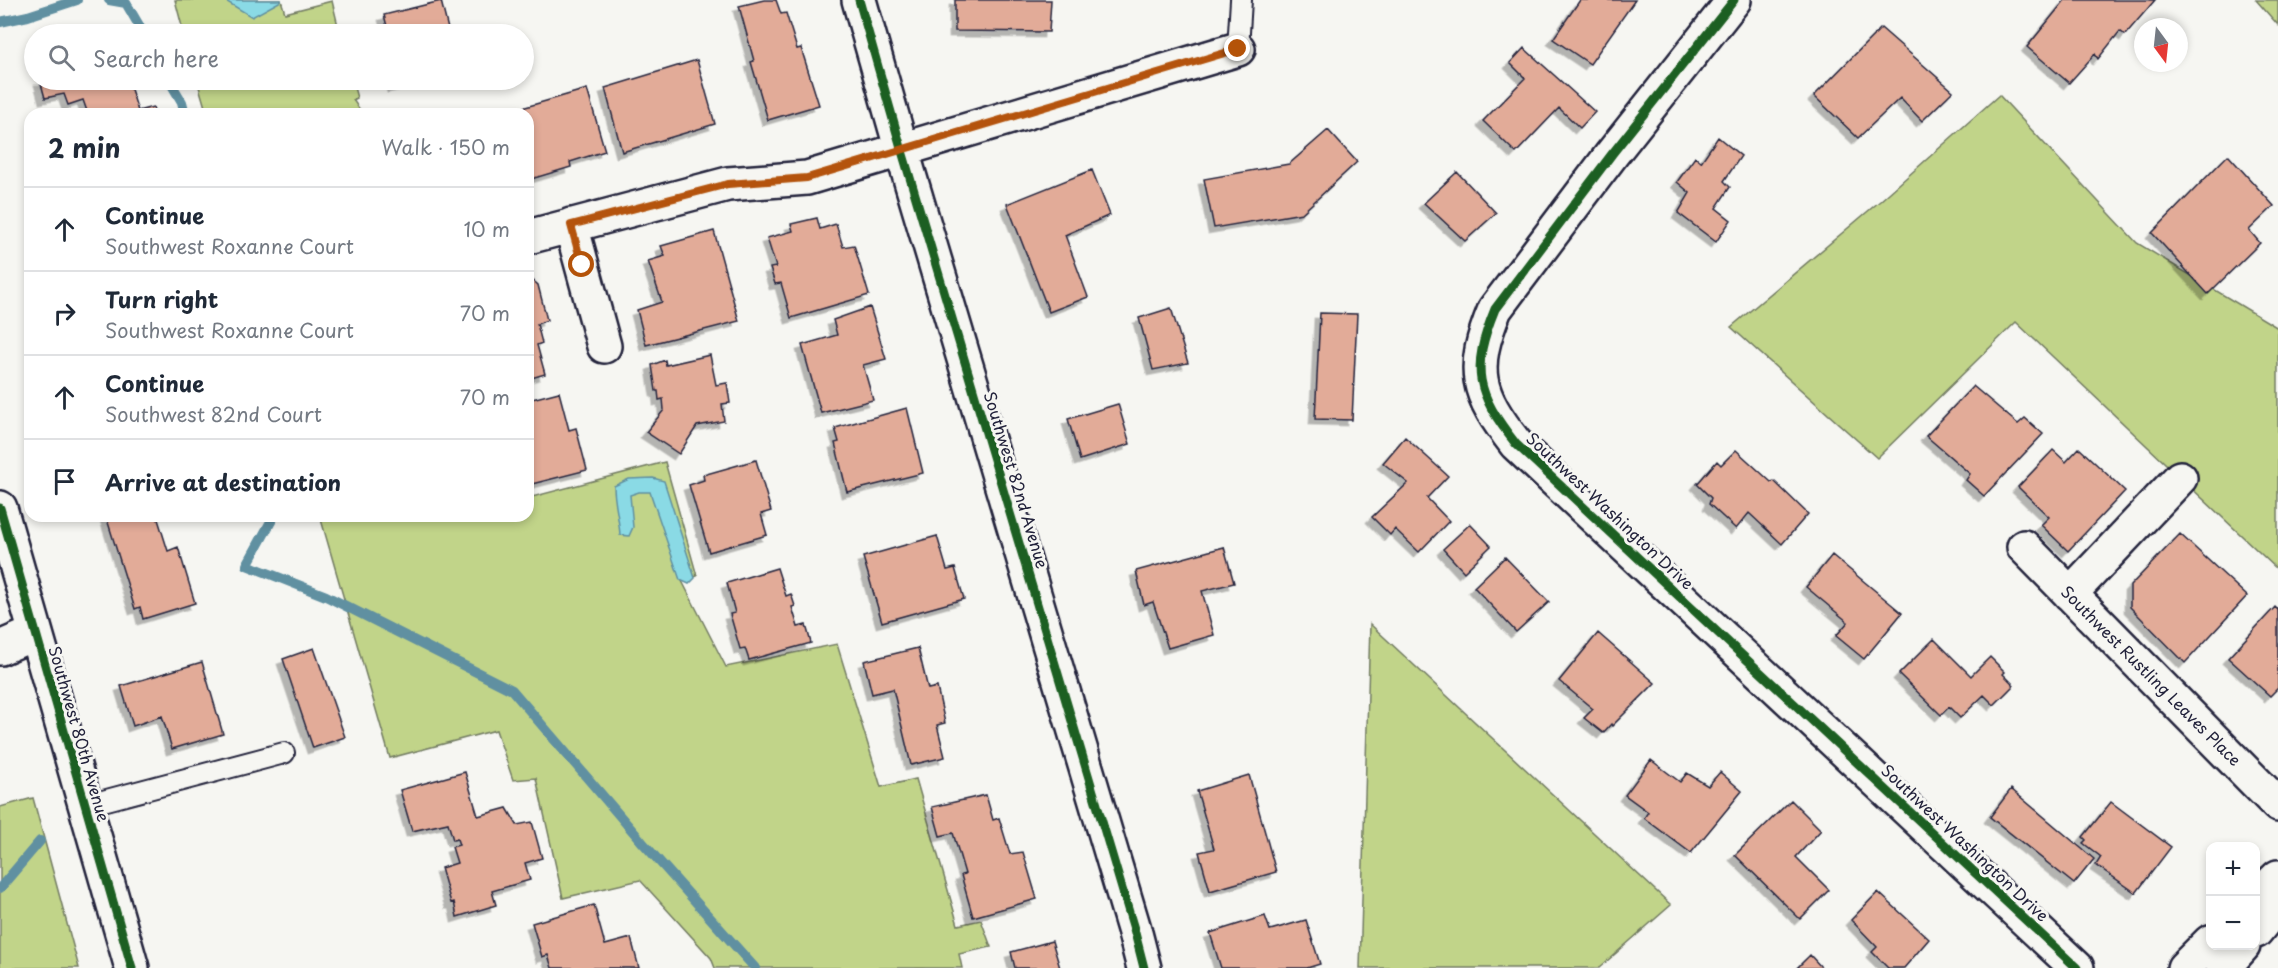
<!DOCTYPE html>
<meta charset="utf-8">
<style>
body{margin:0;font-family:"Playpen Sans",sans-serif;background:#f2f2f3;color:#1f2937}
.controls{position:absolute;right:18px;bottom:18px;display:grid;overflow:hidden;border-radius:12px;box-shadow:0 3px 9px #0003}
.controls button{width:54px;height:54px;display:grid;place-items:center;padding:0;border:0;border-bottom:2px solid #e0e1e3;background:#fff;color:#1f2937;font:30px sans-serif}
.compass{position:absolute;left:2134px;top:18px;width:54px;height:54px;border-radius:50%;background:#fff;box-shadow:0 3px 9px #0003;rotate:165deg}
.stop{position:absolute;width:18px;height:18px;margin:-14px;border:4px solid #b45309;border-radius:50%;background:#fff}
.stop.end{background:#b45309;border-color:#fff;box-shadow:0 2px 6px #0008}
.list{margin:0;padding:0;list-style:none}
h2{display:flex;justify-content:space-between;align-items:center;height:78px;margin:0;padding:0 24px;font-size:26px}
h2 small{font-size:20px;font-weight:400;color:#747a83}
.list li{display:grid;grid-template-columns:39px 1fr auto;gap:18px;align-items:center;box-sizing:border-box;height:84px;padding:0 24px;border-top:2px solid #e0e1e3}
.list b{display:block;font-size:22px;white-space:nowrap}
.list p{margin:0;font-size:20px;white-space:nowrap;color:#747a83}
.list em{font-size:20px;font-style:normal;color:#747a83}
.icon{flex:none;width:33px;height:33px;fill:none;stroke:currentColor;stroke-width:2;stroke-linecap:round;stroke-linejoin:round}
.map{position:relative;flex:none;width:2278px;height:968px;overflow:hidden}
.search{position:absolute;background:#fff;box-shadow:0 3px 9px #0003;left:24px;top:24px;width:510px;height:66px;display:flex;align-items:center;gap:15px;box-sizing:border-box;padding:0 21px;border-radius:33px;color:#747a83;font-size:22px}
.panel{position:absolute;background:#fff;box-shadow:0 3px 9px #0003;left:24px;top:108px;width:510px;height:414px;border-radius:18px}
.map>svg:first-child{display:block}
</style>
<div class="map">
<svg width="2278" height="968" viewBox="0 0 2278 968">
<defs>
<filter id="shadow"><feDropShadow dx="-5.5" dy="5.5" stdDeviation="0" flood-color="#0004"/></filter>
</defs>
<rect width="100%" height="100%" fill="#f6f6f2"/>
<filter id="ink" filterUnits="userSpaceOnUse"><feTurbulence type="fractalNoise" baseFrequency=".0167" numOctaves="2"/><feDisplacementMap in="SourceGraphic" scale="12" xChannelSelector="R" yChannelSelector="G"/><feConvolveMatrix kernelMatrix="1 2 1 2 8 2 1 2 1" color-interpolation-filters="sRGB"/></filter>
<g filter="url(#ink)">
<path fill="#c1d489" stroke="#727b62" stroke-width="1.5" d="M 175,0 L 281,0 L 285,13 L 332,1 L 340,34 L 184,34 Z
M 2256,0 L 2278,0 L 2278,25 Z
M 197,80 L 352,80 L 357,98 L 353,100 L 363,114 L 207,114 Z
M 1999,95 L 2137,243 L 2278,328 L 2278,570 L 2016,322 L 1877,458 L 1731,327 L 1880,201 Z
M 665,462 L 697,576 L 682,581 L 726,667 L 837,644 L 881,787 L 916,779 L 958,925 L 981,920 L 991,947 L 959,954 L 962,968 L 715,968 L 711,958 L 640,880 L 563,898 L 536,778 L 513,780 L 496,730 L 390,758 L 320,516 L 528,516 L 528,498 Z
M 1370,624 L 1671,905 L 1599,968 L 1360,968 Z
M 33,798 L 79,968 L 0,968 L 0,807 Z"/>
<path fill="#8adae5" stroke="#6090a1" stroke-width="1.5" d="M 224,0 L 281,0 L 281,1 L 252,17 Z
M 653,478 L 664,481 L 695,578 L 689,584 L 680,580 L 650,492 L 639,492 L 630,495 L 633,527 L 629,536 L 620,535 C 619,518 614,503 614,486 L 629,479 Z"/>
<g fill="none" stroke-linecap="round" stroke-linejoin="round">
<path stroke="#6090a1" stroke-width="10" d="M 109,0 L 126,3 L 144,34
M 0,22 L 28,16 L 77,0
M 169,80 L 182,102 L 185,114
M 274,516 L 247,565 L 326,596 L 512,690 L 643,843 L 755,968
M 0,888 L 40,841"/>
</g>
<path fill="#e2ab98" stroke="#22223b" stroke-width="1.5" filter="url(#shadow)" d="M 764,0 L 776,0 L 781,14 L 786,13 L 797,49 L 801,48 L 819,105 L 768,120 L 751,62 L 754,61 L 739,6 Z
M 955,0 L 1051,0 L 1049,32 L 955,31 Z
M 1580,0 L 1635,0 L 1590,64 L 1553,39 Z
M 2065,0 L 2155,0 L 2125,35 L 2120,31 L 2098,59 L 2095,54 L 2069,83 L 2027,47 Z
M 441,1 L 449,33 L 452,34 L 389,34 L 384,15 Z
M 1881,28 L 1953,91 L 1922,121 L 1900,98 L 1858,138 L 1814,96 Z
M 1524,48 L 1595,112 L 1580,128 L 1559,108 L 1516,153 L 1483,121 L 1525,78 L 1510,63 Z
M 697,60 L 715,124 L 622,152 L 605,88 Z
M 40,80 L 128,80 L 138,111 L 153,107 L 155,114 L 88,114 L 83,100 L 68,105 L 64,94 L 45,98 Z
M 391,80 L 424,80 L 393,87 Z
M 587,89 L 605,151 L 570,162 L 571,167 L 528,180 L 528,114 L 505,113 Z
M 1328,130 L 1357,162 L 1302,213 L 1214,228 L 1204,179 L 1289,164 Z
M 1718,137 L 1741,156 L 1724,181 L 1730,187 L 1716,208 L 1731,220 L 1716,242 L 1678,213 L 1690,193 L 1677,182 L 1695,157 L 1701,162 Z
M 2228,155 L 2274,206 L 2249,230 L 2260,243 L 2208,294 L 2152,233 Z
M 1092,170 L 1110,215 L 1065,235 L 1088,297 L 1049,312 L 1007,204 Z
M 1457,172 L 1496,213 L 1465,241 L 1424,203 Z
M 817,218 L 820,229 L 836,224 L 843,247 L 854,245 L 869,295 L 791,318 L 781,283 L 775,284 L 770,268 L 776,267 L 767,238 L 793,231 L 791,224 Z
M 714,231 L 739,321 L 646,345 L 637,310 L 662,302 L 648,261 L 665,256 L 661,246 Z
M 528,276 L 538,285 L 547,320 L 537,324 L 542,343 L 537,345 L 545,374 L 528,379 Z
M 870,307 L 886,359 L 863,365 L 873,400 L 821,413 L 802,345 L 837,335 L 833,320 Z
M 1171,308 L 1188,363 L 1153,370 L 1139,318 Z
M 1320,313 L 1357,314 L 1352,420 L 1315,419 Z
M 710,355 L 716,385 L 727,383 L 730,403 L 722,404 L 724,421 L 697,426 L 679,454 L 646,432 L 664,410 L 663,399 L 659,400 L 658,391 L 656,391 L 652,365 L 665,360 L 666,365 Z
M 1973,386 L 2018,424 L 2025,418 L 2043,434 L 1984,496 L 1966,480 L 1970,474 L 1926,436 Z
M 559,392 L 569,430 L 576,428 L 587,470 L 528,485 L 528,400 Z
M 1118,404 L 1130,444 L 1080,460 L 1068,419 Z
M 907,408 L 923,473 L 847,492 L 835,443 L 839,442 L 835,428 Z
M 1405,437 L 1448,476 L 1427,498 L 1449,521 L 1419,552 L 1395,529 L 1390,535 L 1372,517 L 1408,483 L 1383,463 Z
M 2079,448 L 2125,491 L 2068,551 L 2041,525 L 2049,517 L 2018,487 L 2053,450 L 2066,462 Z
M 1736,450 L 1771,482 L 1774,481 L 1808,514 L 1782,544 L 1749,513 L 1736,529 L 1709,504 L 1711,498 L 1697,484 L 1717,461 L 1721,465 Z
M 756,460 L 771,511 L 761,514 L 767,535 L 709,552 L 689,485 L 704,480 L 703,475 Z
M 106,516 L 157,516 L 168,551 L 178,547 L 195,603 L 143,619 L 140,607 L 135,609 Z
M 1470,524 L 1491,546 L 1464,572 L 1443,549 Z
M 2180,534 L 2247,596 L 2185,663 L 2130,607 L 2130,586 Z
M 937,536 L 947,570 L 955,568 L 964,599 L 882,622 L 863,557 Z
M 1224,547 L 1234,583 L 1202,591 L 1214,635 L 1168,648 L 1153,602 L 1144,605 L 1136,571 Z
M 1832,555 L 1902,613 L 1864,659 L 1836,636 L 1848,622 L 1806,587 Z
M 1505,557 L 1549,602 L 1516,632 L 1474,587 Z
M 777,568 L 786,596 L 791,594 L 795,606 L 792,607 L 798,627 L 806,625 L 811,643 L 749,660 L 745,648 L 740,649 L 730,614 L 735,613 L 727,583 Z
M 2275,607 L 2278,610 L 2278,688 L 2270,696 L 2228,658 Z
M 1598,633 L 1655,683 L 1612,726 L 1611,724 L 1603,733 L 1584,718 L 1593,709 L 1559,681 Z
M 1934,639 L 1971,676 L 1990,657 L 2005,672 L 2003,674 L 2014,685 L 1994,705 L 1984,695 L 1960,718 L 1949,707 L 1941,715 L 1899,674 Z
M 314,648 L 345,737 L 313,748 L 283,659 Z
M 918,648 L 928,689 L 937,687 L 945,723 L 937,725 L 945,757 L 911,765 L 893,689 L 872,694 L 864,661 Z
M 202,662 L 223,734 L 172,749 L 162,716 L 133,726 L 121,686 Z
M 1651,760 L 1680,782 L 1687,773 L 1708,786 L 1720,772 L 1742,791 L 1691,853 L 1644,818 L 1648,812 L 1625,795 Z
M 465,772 L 478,816 L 507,808 L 517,825 L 532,822 L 542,858 L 525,863 L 530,880 L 492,891 L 496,905 L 457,917 L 454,902 L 451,903 L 441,868 L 457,863 L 452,847 L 459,845 L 457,839 L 453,840 L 448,823 L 412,831 L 400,790 Z
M 1249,775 L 1276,872 L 1210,891 L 1199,852 L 1214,849 L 1197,791 Z
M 2011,789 L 2094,859 L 2074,884 L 1990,817 Z
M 986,795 L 993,820 L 999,818 L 1010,854 L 1023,852 L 1037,899 L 973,917 L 961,875 L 965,874 L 953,833 L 940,836 L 932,807 Z
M 1791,800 L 1821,830 L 1796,857 L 1829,890 L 1800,919 L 1735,855 Z
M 2111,802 L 2171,847 L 2136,893 L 2096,865 L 2101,857 L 2083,843 L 2086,840 L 2083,837 Z
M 1878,892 L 1929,939 L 1904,968 L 1888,968 L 1872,952 L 1877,947 L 1851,920 Z
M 594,905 L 605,945 L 631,938 L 639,968 L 552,968 L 548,955 L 542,957 L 532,923 Z
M 1265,916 L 1270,930 L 1306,920 L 1320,964 L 1307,968 L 1221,968 L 1210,933 Z
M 1052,941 L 1060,968 L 1015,968 L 1011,952 Z
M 1810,955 L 1822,968 L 1797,968 Z"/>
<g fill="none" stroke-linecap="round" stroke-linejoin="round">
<g stroke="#22223b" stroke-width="24">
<path id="service" d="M 1238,49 L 1241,0
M 84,806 L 284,753"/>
</g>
<g stroke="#22223b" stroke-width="38">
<path id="minor" d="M 859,0 L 902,151 L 1134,929 L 1144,968
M 1734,0 L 1612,154 L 1495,309 C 1470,370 1476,393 1516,444 L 2077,968
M 571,225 L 604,346
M 528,237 L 728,184 L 807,178 L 1238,49
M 2024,547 L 2278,805
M 2070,594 L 2180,478
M 0,648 L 35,633"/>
</g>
<g stroke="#22223b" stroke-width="38">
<path id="tertiary" d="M 0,508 L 132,968"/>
</g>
<g stroke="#22223b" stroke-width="38">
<path id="secondary" d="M 2256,898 L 2278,877
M 2256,931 L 2278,904
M 2184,968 L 2210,942
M 2223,968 L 2243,946"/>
</g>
<use href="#service" stroke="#f6f6f2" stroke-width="20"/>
<use href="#minor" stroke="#f6f6f2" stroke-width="33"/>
<use href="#tertiary" stroke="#f6f6f2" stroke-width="33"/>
<use href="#secondary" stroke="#f6f6f2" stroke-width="33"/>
<g stroke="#f6f6f2" stroke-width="13">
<path id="cycleway" d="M 859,0 L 902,151 L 1134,929 L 1144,968
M 1734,0 L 1612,154 L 1495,309 C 1470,370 1476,393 1516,444 L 2077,968
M 0,508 L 132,968"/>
</g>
<use href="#cycleway" stroke="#1b5e20" stroke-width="9"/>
</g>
</g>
<g fill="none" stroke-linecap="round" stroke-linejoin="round" filter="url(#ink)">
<path stroke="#b45309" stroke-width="8" d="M 582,265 L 571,225 L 728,184 L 807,178 L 1238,49"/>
</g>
<g text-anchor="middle" stroke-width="6" stroke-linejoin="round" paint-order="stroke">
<g font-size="16" fill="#22223b" stroke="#f6f6f2">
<text transform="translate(1016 480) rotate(73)" y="6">Southwest 82nd Avenue</text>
<text transform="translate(1610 511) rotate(43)" y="6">Southwest Washington Drive</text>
<text transform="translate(2151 676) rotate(45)" y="6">Southwest Rustling Leaves Place</text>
<text transform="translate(79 734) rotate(74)" y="6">Southwest 80th Avenue</text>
<text transform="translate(1965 843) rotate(43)" y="6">Southwest Washington Drive</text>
</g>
</g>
</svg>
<div class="controls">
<button>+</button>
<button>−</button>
</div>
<svg class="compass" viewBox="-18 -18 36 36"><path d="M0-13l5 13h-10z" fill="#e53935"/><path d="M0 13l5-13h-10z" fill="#747a83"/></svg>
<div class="stop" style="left:582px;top:265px"></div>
<div class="stop end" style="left:1238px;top:49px"></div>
<div class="search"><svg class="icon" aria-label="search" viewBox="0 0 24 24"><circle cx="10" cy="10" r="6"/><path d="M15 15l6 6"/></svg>Search here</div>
<section class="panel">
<h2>2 min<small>Walk · 150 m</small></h2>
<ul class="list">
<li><svg class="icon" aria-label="ahead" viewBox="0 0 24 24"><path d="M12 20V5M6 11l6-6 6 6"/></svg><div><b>Continue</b><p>Southwest Roxanne Court</p></div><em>10 m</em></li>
<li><svg class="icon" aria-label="right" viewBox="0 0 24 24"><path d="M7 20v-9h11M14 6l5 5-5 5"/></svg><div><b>Turn right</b><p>Southwest Roxanne Court</p></div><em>70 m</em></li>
<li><svg class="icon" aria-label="ahead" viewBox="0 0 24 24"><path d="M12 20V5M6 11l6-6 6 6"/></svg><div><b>Continue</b><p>Southwest 82nd Court</p></div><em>70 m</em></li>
<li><svg class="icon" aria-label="arrive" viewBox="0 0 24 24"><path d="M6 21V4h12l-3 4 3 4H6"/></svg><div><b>Arrive at destination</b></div></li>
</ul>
</section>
</div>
